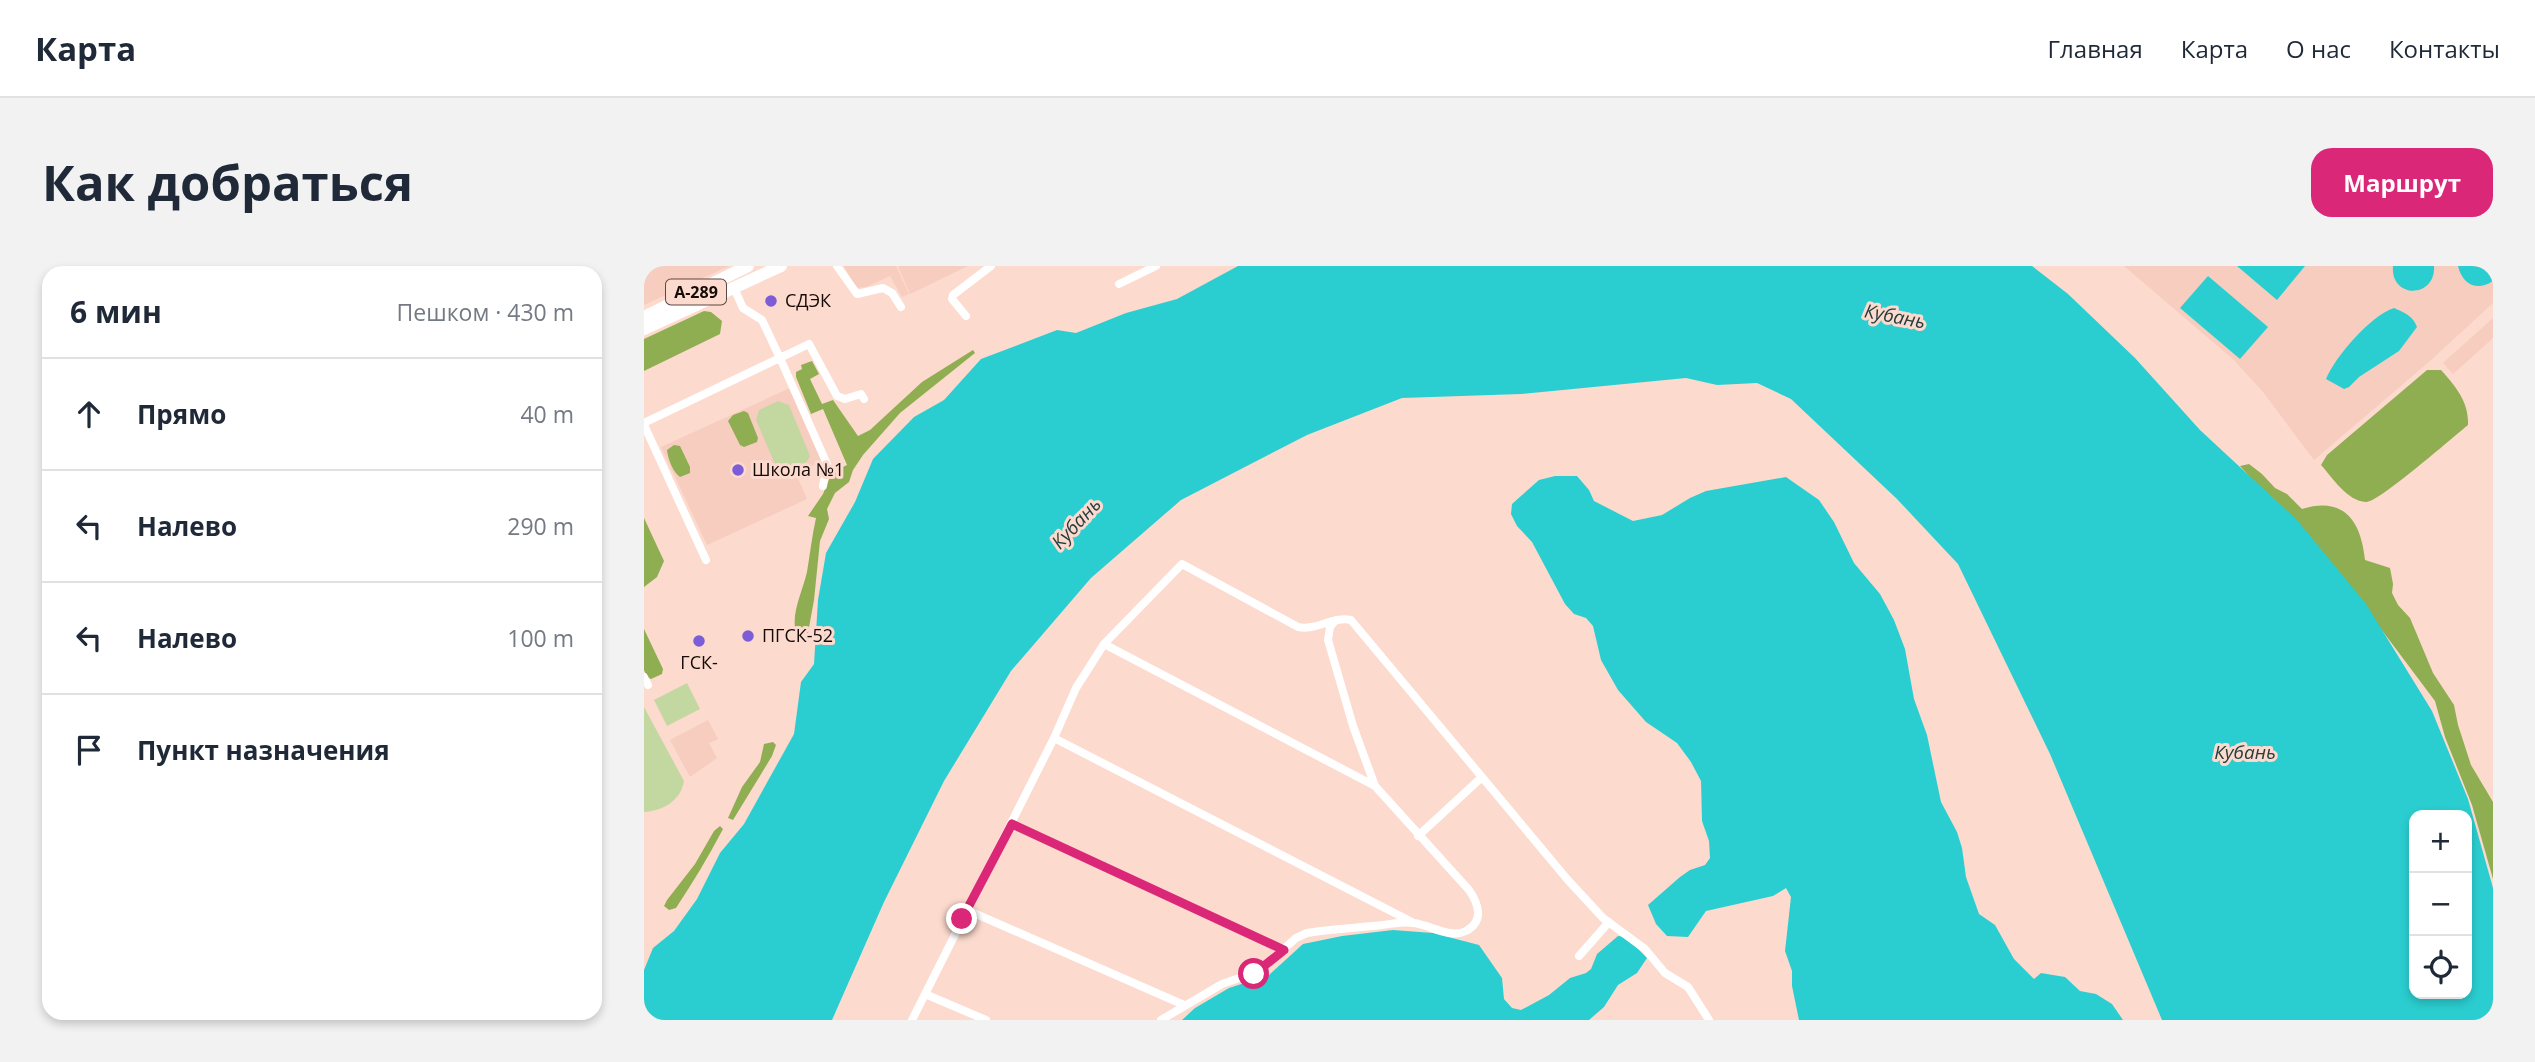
<!DOCTYPE html>
<html lang="ru">
<meta charset="utf-8">
<style>
body{margin:0;font-family:"Open Sans",sans-serif;background:#f2f2f3;color:#1f2937}
.controls{position:absolute;right:21px;bottom:21px;display:grid;overflow:hidden;border-radius:14px;box-shadow:0 4px 10px #0003}
.controls button{width:63px;height:63px;display:grid;place-items:center;padding:0;border:0;border-bottom:2px solid #e0e1e3;background:#fff;color:#1f2937;font:35px sans-serif}
.stop{position:absolute;width:21px;height:21px;margin:-16px;border:5px solid #db2777;border-radius:50%;background:#fff}
.stop.end{background:#db2777;border-color:#fff;box-shadow:0 2px 7px #0008}
.list{margin:0;padding:0;list-style:none}
h2{display:flex;justify-content:space-between;align-items:center;height:91px;margin:0;padding:0 28px;font-size:30px}
h2 small{font-size:23px;font-weight:400;color:#747a83}
.list li{display:grid;grid-template-columns:46px 1fr auto;gap:21px;align-items:center;box-sizing:border-box;height:112px;padding:0 28px;border-top:2px solid #e0e1e3}
.list b{display:block;font-size:26px;white-space:nowrap}
.list em{font-size:23px;font-style:normal;color:#747a83}
.icon{flex:none;width:38px;height:38px;fill:none;stroke:currentColor;stroke-width:2;stroke-linecap:round;stroke-linejoin:round}
.map{position:relative;flex:none;width:1849px;height:754px;overflow:hidden;border-radius:21px}
header{display:flex;align-items:center;gap:42px;box-sizing:border-box;height:98px;padding:0 35px;background:#fff;border-bottom:2px solid #e0e1e3}
header strong{font-size:33px}
nav{display:flex;gap:38px;margin-inline-start:auto;font-size:24px}
.intro{display:flex;align-items:center;justify-content:space-between;box-sizing:border-box;height:168px;padding:0 42px}
h1{margin:0;font-size:49px}
.button{padding:18px 32px;border-radius:21px;background:#db2777;color:#fff;font-size:24px;font-weight:700}
main{display:flex;gap:42px;padding:0 42px}
aside{flex:1;background:#fff;border-radius:21px;box-shadow:0 4px 10px #0003}
.map>svg:first-child{display:block}
</style>
<header>
<strong>Карта</strong>
<nav><a>Главная</a><a>Карта</a><a>О нас</a><a>Контакты</a></nav>
</header>
<div class="intro"><h1>Как добраться</h1><a class="button">Маршрут</a></div>
<main>
<aside>
<h2>6 мин<small>Пешком · 430 m</small></h2>
<ul class="list">
<li><svg class="icon" aria-label="ahead" viewBox="0 0 24 24"><path d="M12 20V5M6 11l6-6 6 6"/></svg><div><b>Прямо</b></div><em>40 m</em></li>
<li><svg class="icon" aria-label="left" viewBox="0 0 24 24"><path d="M17 20v-9H6M10 6l-5 5 5 5"/></svg><div><b>Налево</b></div><em>290 m</em></li>
<li><svg class="icon" aria-label="left" viewBox="0 0 24 24"><path d="M17 20v-9H6M10 6l-5 5 5 5"/></svg><div><b>Налево</b></div><em>100 m</em></li>
<li><svg class="icon" aria-label="arrive" viewBox="0 0 24 24"><path d="M6 21V4h12l-3 4 3 4H6"/></svg><div><b>Пункт назначения</b></div></li>
</ul>
</aside>
<div class="map">
<svg width="1849" height="754" viewBox="0 0 1849 754">
<rect width="100%" height="100%" fill="#fcdace"/>
<path fill="#f6cdbf" d="M 0,0 L 85,0 L 0,39 Z
M 200,0 L 252,0 L 265,28 L 258,31 L 246,10 L 222,21 L 212,22 Z
M 254,0 L 324,0 L 266,28 Z
M 1480,0 L 1849,0 L 1849,37 L 1786,95 L 1670,194 L 1619,126 L 1590,94 Z
M 1849,52 L 1849,72 L 1809,108 L 1799,97 Z
M 146,122 L 178,195 L 152,208 L 163,233 L 63,279 L 17,181 Z
M 64,454 L 74,473 L 65,477 L 73,492 L 46,511 L 26,474 Z"/>
<path fill="#c3d8a1" d="M 134,135 L 145,139 L 166,190 C 160,203 141,210 131,198 L 112,154 L 115,144 Z
M 43,417 L 56,443 L 23,460 L 10,434 Z
M 0,441 L 40,515 C 37,535 18,545 0,546 Z"/>
<path fill="#8fad51" d="M 60,45 L 67,46 L 78,55 L 76,68 L 0,105 L 0,73 Z
M 329,84 L 331,87 L 256,147 L 219,189 L 209,204 L 205,216 L 191,227 L 183,243 L 185,253 L 176,275 L 170,334 L 164,367 L 159,371 L 154,371 C 144,352 159,325 163,306 C 166,288 168,270 172,252 L 164,250 L 179,228 L 188,206 L 203,199 L 179,143 L 167,148 L 152,111 L 152,106 L 158,103 L 157,99 L 168,95 L 175,108 L 166,113 L 178,138 L 189,134 L 214,170 L 226,164 L 278,116 Z
M 1783,104 L 1797,104 C 1812,121 1825,136 1824,159 C 1809,171 1734,237 1722,236 C 1703,235 1689,212 1677,199 L 1683,189 Z
M 100,145 L 104,147 L 114,172 L 113,176 L 100,181 L 96,179 L 84,155 L 89,149 Z
M 30,179 L 36,180 L 46,201 L 46,207 L 36,211 C 29,206 24,193 23,184 Z
M 1605,198 L 1618,208 L 1631,222 L 1643,228 L 1658,243 C 1700,230 1717,255 1721,294 L 1746,302 L 1749,318 L 1748,327 L 1754,339 L 1766,352 L 1789,407 L 1810,439 L 1814,459 L 1827,499 L 1849,536 L 1849,613 L 1828,539 L 1801,471 L 1791,435 L 1734,359 L 1668,279 L 1596,200 Z
M 0,252 L 20,295 L 13,311 L 0,321 Z
M 0,363 L 19,403 L 18,408 L 7,413 L 3,411 L 0,404 Z
M 129,476 L 132,479 L 128,490 L 89,554 L 84,552 L 98,521 L 116,496 L 120,478 Z
M 76,560 L 79,563 C 65,590 49,616 32,642 L 25,644 L 20,640 L 23,634 L 51,598 L 70,565 Z"/>
<path fill="#2bced0" fill-rule="evenodd" d="M 594,0 L 1388,0 L 1424,28 L 1491,92 L 1556,164 L 1653,254 L 1722,338 L 1788,445 L 1824,533 L 1849,622 L 1849,754 L 1518,754 L 1406,488 L 1314,298 L 1253,233 L 1147,133 L 1113,117 L 1073,119 L 1042,112 L 877,128 L 758,132 L 663,169 L 537,234 L 447,312 L 367,405 L 300,515 L 240,636 L 188,754 L 0,754 L 0,704 L 9,682 L 30,665 L 53,633 L 76,587 L 100,558 L 150,468 L 157,416 L 170,398 L 174,334 L 182,287 L 211,236 L 229,193 L 270,151 L 300,134 L 337,93 L 413,64 L 432,67 L 482,47 L 533,33 ZM 1770,549 L 1823,549 L 1823,728 L 1770,728 Z
M 1593,0 L 1661,0 L 1633,34 Z
M 1749,0 L 1790,0 C 1792,33 1746,33 1749,0 Z
M 1814,0 L 1849,0 L 1849,15 C 1833,26 1818,18 1814,0 Z
M 1564,10 L 1624,61 L 1596,93 L 1536,42 Z
M 1750,42 C 1761,47 1769,50 1773,61 L 1755,85 L 1715,111 L 1705,121 L 1700,123 L 1682,113 C 1691,91 1727,49 1750,42 Z
M 911,210 L 933,210 L 945,224 L 950,235 L 989,255 L 1018,249 L 1046,232 L 1062,225 L 1142,211 L 1175,234 L 1190,256 L 1210,297 L 1236,328 L 1250,354 L 1261,383 L 1270,433 L 1283,469 L 1297,536 L 1313,566 L 1318,582 L 1322,611 L 1335,648 L 1351,659 L 1370,693 L 1390,713 L 1397,707 L 1421,711 L 1436,725 L 1452,728 L 1468,738 L 1479,754 L 1155,754 L 1148,720 L 1148,705 L 1141,685 L 1147,631 L 1142,622 L 1129,630 L 1062,645 L 1044,671 L 1023,670 L 1012,658 L 1004,639 L 1036,611 L 1046,604 L 1061,599 L 1066,592 L 1065,575 L 1058,555 L 1057,515 L 1047,496 L 1033,477 L 1002,456 L 974,424 L 957,394 L 949,360 L 942,352 L 930,348 L 921,338 L 888,276 L 873,260 L 867,248 L 868,238 L 895,214 Z
M 749,664 L 789,667 L 835,679 L 858,712 L 860,733 L 868,742 L 877,744 L 905,729 L 926,712 L 942,707 L 947,703 L 953,688 L 974,670 L 982,671 L 1003,692 L 993,707 L 974,719 L 960,741 L 945,754 L 538,754 L 551,742 L 585,722 L 625,709 L 659,678 L 698,670 Z"/>
<g fill="none" stroke-linecap="round" stroke-linejoin="round">
<path stroke="#fff" stroke-width="8" d="M 193,0 L 213,28 L 239,22 L 248,27 L 257,41
M 475,18 L 512,0
M 90,22 L 99,42 L 118,54 L 136,92 L 183,198 L 179,220
M 322,50 L 308,33 L 309,29 L 347,0
M 0,157 L 165,78 L 193,130 L 201,133 L 217,128 L 220,133
M 0,159 L 62,294
M 692,354 L 686,361 L 684,374 L 709,460 L 731,520 L 460,378 L 538,298 L 654,361 C 672,365 689,350 707,354 L 923,613 L 959,652 L 1001,683 L 1021,707 L 1044,721 L 1065,754
M 0,411 L 4,419
M 410,472 L 768,656
M 368,558 L 640,684
M 774,570 L 838,511
M 323,644 L 540,739
M 935,690 L 965,656
M 281,728 L 342,754
M 268,754 L 410,472 L 432,422 L 460,378
M 517,754 L 578,718 L 615,705 L 652,672 L 663,667 C 688,663 713,662 738,659 C 748,658 760,655 770,657 C 786,659 806,673 822,665 C 841,655 834,637 825,624 L 731,520"/>
<path stroke="#fff" stroke-width="12" d="M 0,51 L 104,0
M 0,63 L 137,0"/>
</g>
<g fill="none" stroke-linecap="round" stroke-linejoin="round">
<path stroke="#db2777" stroke-width="9" d="M 318,653 L 368,558 L 640,684 L 610,708"/>
</g>
<g fill="#7c5dd7" stroke="#fcdace" stroke-width="2.5">
<circle cx="127" cy="35" r="7"/>
<circle cx="94" cy="204" r="7"/>
<circle cx="104" cy="370" r="7"/>
<circle cx="55" cy="375" r="7"/>
</g>
<g text-anchor="middle" stroke-width="6" stroke-linejoin="round" paint-order="stroke">
<rect fill="#fcdace" stroke="#5a4842" stroke-width="2" x="22" y="13.5" width="60" height="25" rx="5"/>
<g font-size="16" font-weight="bold" fill="#140a06">
<text x="52" y="32">А-289</text>
</g>
<g font-size="18" fill="#140a06" stroke="#fcdace" text-anchor="start">
<text x="141" y="41">СДЭК</text>
<text x="108" y="210">Школа №1</text>
<text x="118" y="376">ПГСК-52</text>
<text x="55" y="403" text-anchor="middle">ГСК-</text>
</g>
<g font-size="19" font-style="italic" fill="#243d3d" stroke="#fcdace">
<text transform="translate(1251 50) rotate(11)" y="7">Кубань</text>
<text transform="translate(432 257) rotate(-47)" y="7">Кубань</text>
<text x="1601" y="493">Кубань</text>
</g>
</g>
</svg>
<div class="controls">
<button>+</button>
<button>−</button>
<button><svg class="icon" aria-label="locate" viewBox="0 0 24 24"><circle cx="12" cy="12" r="6"/><path d="M12 2v4M12 18v4M2 12h4M18 12h4"/></svg></button>
</div>
<div class="stop" style="left:610px;top:708px"></div>
<div class="stop end" style="left:318px;top:653px"></div>
</div>
</main>
